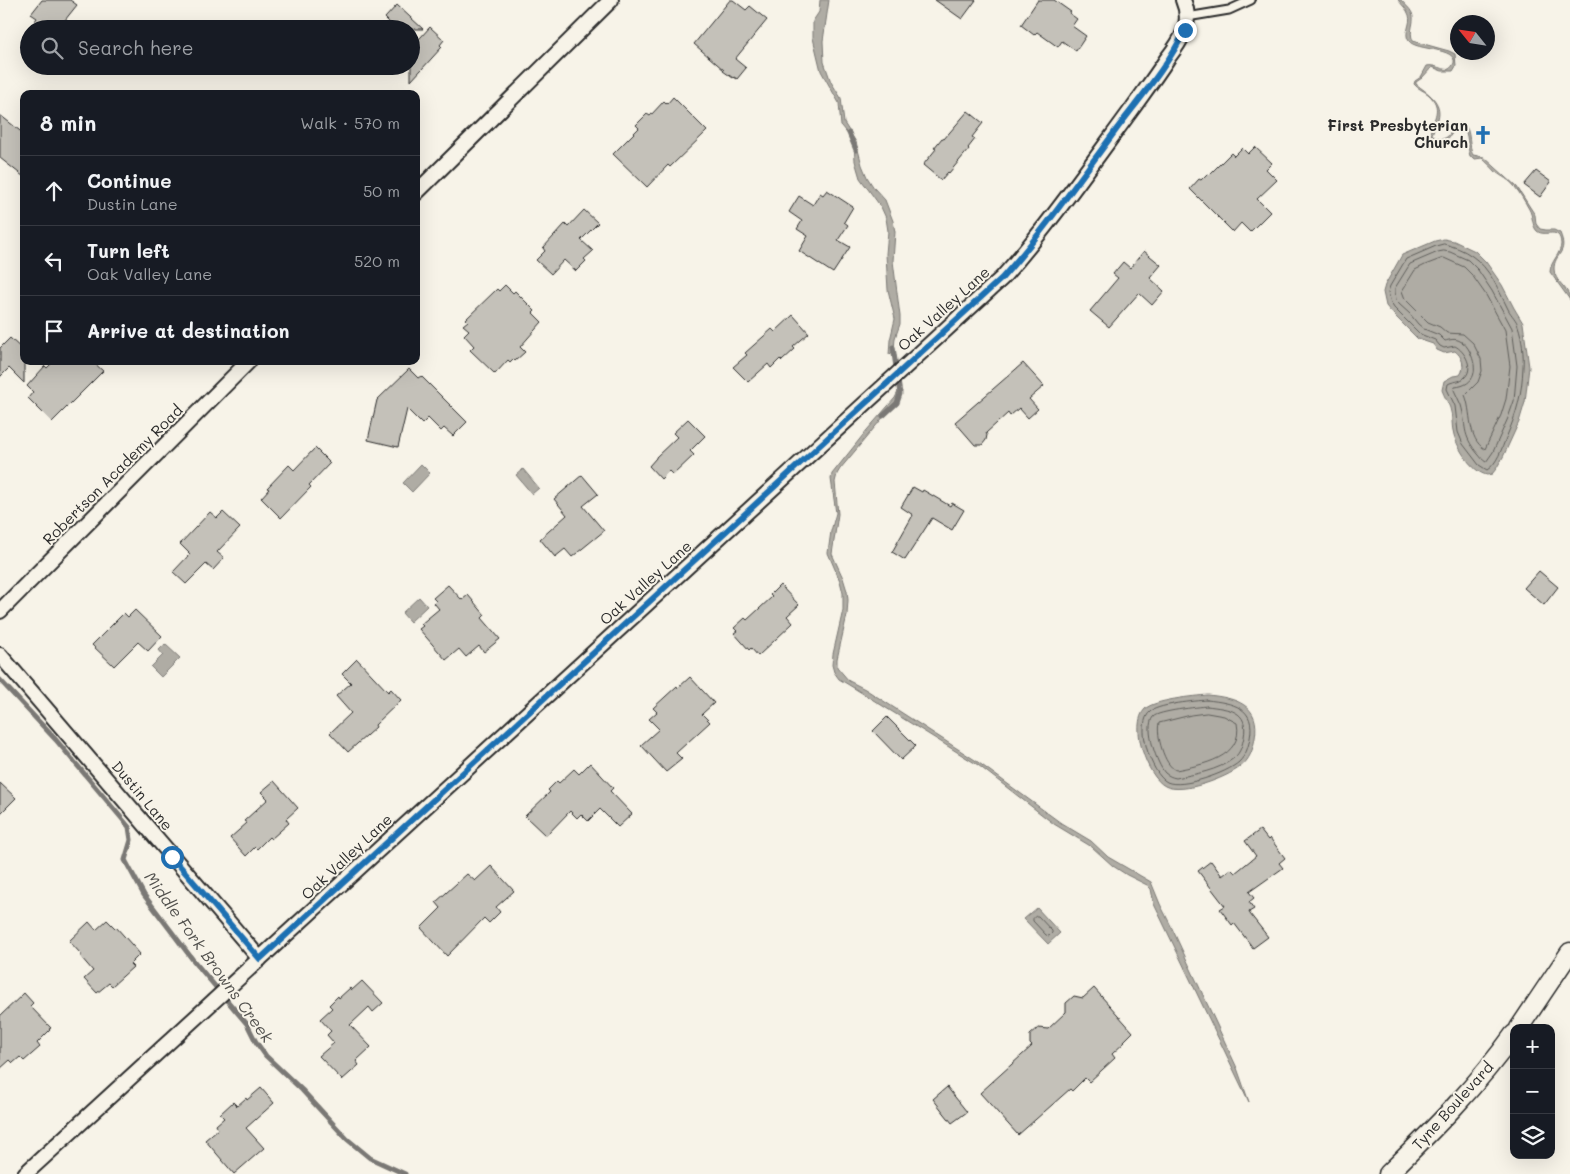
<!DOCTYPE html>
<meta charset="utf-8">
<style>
body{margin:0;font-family:Mali,sans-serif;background:#20242c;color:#f1f3f6}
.controls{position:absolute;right:15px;bottom:15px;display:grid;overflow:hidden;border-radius:10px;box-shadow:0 5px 20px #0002}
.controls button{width:45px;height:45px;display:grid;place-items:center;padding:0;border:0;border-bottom:1px solid #363941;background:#171b24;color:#f1f3f6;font:25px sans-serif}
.compass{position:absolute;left:1450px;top:15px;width:45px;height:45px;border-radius:50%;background:#171b24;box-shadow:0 5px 20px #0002;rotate:300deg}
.stop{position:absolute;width:15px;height:15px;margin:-11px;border:4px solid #1f6fb2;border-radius:50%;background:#fff}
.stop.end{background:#1f6fb2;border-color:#fff;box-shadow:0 1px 5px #0008}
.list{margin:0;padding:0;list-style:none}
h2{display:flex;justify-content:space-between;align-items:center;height:65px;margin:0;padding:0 20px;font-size:21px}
h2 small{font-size:16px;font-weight:400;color:#9ea1a6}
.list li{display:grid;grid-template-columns:32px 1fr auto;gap:15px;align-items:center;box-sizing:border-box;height:70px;padding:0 20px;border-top:1px solid #363941}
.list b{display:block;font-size:19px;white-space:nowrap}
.list p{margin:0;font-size:16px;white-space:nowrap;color:#9ea1a6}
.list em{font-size:16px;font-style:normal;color:#9ea1a6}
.icon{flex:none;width:28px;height:28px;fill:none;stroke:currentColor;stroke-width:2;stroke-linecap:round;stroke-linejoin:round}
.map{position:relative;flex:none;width:1570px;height:1174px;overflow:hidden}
.search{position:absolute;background:#171b24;box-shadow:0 5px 20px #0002;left:20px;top:20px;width:400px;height:55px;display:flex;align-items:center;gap:12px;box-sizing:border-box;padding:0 18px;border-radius:28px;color:#9ea1a6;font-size:19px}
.panel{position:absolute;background:#171b24;box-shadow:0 5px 20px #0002;left:20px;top:90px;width:400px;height:275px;border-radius:10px}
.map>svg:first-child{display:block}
</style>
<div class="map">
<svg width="1570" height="1174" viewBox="0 0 1570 1174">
<rect width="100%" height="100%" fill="#f7f3e8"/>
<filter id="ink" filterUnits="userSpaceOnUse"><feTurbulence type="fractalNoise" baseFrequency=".02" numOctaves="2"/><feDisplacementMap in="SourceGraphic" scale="10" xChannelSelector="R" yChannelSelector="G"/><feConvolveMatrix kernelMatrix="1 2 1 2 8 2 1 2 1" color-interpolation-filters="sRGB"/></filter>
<g filter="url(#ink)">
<path fill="#afaca4" stroke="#7a7874" d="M 820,0 L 829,0 L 823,41 L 824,62 L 831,82 L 841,98 L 844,123 L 856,142 L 862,165 L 867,177 L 874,188 L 885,200 L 893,221 L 895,232 L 893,261 L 900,316 L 900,324 L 895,338 L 894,350 L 889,355 L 890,340 L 895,319 L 888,290 L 887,273 L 886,254 L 888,231 L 886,218 L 881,207 L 860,178 L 855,161 L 854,142 L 841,126 L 839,103 L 821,71 L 813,38 L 813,21 L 819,12 Z
M 1398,0 L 1401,0 C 1404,4 1410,8 1412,13 C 1416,22 1408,30 1413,41 L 1449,51 L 1455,54 L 1456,66 L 1453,71 L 1442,71 L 1432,67 L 1422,78 L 1416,82 L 1416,84 C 1427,93 1443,101 1438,119 C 1437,124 1434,128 1432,134 L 1436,138 C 1453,143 1450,123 1461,124 C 1472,125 1468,147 1473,155 L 1484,157 L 1517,187 L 1535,215 L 1536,224 L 1540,229 L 1546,230 L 1554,230 L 1560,233 C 1569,254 1554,253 1554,269 C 1554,282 1570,288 1570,300 L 1550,272 C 1550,262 1561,254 1561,244 C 1560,225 1545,238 1537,231 C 1532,226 1533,216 1529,209 C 1525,202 1520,193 1515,187 C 1510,180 1502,177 1496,172 C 1492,167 1487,163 1482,158 L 1475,159 L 1470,156 C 1467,146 1469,135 1463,126 L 1459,125 C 1449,133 1450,147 1432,138 L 1430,134 C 1433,118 1444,108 1428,94 C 1423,90 1418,89 1414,84 L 1415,81 L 1421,77 L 1427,66 C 1435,64 1443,71 1449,69 C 1451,68 1453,65 1454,63 C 1457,47 1416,51 1409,41 C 1403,33 1412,24 1409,15 C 1407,9 1402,5 1398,0 Z
M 1444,239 L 1454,241 L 1475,251 L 1486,262 L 1502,285 L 1514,308 L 1523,323 L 1529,367 L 1525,402 L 1519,422 L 1503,457 L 1496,469 L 1492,474 L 1487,475 C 1472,472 1458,449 1454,435 C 1451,426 1453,416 1450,408 C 1448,402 1444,396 1442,390 L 1444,381 L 1453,376 L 1460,375 C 1466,367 1462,356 1455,351 L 1444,353 L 1437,350 L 1433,344 L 1418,339 L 1391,312 L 1386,306 L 1383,292 L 1385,285 L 1402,255 L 1435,241 Z
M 902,391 L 901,396 L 890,409 L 840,469 L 837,474 L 835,482 L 838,514 L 832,554 L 843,578 L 847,591 L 848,600 L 847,615 L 837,659 L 837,667 L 849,681 L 865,689 L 975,760 L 1061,823 L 1091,841 L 1108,857 L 1151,882 L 1160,904 L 1170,924 L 1237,1068 L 1249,1102 L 1154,904 L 1151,889 L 1147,885 L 1127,875 L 1113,866 L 1092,847 L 1054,824 L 978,765 L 849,685 L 839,679 L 834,672 L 832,665 L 833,654 L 843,610 L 843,593 L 840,581 L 828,553 L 831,531 L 836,513 L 831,479 L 832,474 L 867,430 L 895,398 L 898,392 Z
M 421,464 L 430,473 L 412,492 L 403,483 Z
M 523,469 L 539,488 L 532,494 L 516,475 Z
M 419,597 L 427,606 L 410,622 L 402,613 Z
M 165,644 L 180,658 L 161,677 L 151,667 L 163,655 L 159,650 Z
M 1208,695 C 1235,698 1261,704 1255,738 C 1253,749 1250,760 1240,767 C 1226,778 1182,795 1165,786 C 1147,777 1129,725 1145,709 C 1154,700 1194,696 1208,695 Z
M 1037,908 L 1060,933 L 1048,944 L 1024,919 Z"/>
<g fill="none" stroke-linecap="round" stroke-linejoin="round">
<path stroke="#605f5b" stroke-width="1" d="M 1444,244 C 1453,246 1464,250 1472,256 C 1490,268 1499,291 1508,309 C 1511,315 1517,320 1518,326 C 1522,336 1524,357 1523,367 C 1522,394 1517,413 1506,438 C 1502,448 1497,464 1487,470 L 1479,465 L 1463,444 L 1458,432 L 1455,406 L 1447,389 L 1448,384 C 1453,381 1460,382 1464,378 C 1475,369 1465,351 1455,346 L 1444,348 L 1440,346 L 1435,340 L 1420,334 L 1394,308 L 1391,303 L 1388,292 L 1390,286 L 1406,259 L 1436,246 Z
M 1444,251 L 1450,252 L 1468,260 L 1478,270 L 1492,291 L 1512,328 L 1517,366 L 1514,401 L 1508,418 L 1493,452 L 1486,462 C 1482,460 1481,457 1478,454 C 1461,434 1467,426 1461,405 C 1459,400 1456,395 1454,390 L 1455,387 C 1476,385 1478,369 1470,352 C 1468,348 1465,343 1460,341 C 1455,338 1449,340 1445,341 L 1439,335 L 1424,329 L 1418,324 L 1410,314 L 1399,304 L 1396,300 L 1395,292 L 1395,288 L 1410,264 L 1438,252 Z
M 1444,258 L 1464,267 L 1472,275 L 1486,295 L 1505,330 L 1510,366 L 1506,399 L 1501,415 L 1485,449 C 1467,439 1472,411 1465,395 L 1478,382 L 1482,371 L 1481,359 L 1473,343 L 1463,334 L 1447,333 L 1440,327 L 1428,322 L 1405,299 L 1402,291 L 1415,270 L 1425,265 Z
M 1207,700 C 1233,703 1256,707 1250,738 C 1248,748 1246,755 1239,762 C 1227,773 1182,789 1167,782 C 1151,774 1134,723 1151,711 C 1161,704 1195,701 1207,700 Z
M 1207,706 C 1229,709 1249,710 1244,737 C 1242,745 1241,752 1234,758 C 1218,771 1195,774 1176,778 C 1171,777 1169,776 1165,773 C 1157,764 1144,728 1153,717 C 1158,711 1198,707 1207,706 Z
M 1207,713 L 1224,716 L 1237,723 C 1244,758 1201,765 1176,770 C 1164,766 1156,734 1159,723 L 1191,715 Z
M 1036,916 L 1038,916 L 1052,931 L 1052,933 L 1049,936 L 1046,935 L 1033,921 L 1033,919 Z"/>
<path stroke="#7a7874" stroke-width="5" d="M 849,133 L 856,150
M 883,416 L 897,403 L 900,394 L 893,347
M 0,680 L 56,740 L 129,827 L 131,840 L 125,860 L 144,895 L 193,960 L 247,1024 L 256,1042 L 266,1056 L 302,1090 L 347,1139 L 370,1158 L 405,1174"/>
</g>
<path fill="#c4c1b9" stroke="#2b2b2b" d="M 42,0 L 70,0 L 77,5 L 65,20 L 76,29 L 29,29 L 37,18 L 31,14 Z
M 730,0 L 733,0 L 746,10 L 750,6 L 767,20 L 735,59 L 746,68 L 737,79 L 734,77 L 733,78 L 723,71 L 724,70 L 694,44 Z
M 935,0 L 976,0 L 962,19 Z
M 1038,0 L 1054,0 L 1071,12 L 1069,13 L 1077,19 L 1072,26 L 1086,36 L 1076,51 L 1062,41 L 1058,47 L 1037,32 L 1034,35 L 1021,25 Z
M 397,5 L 423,29 L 396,29 L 385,18 Z
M 430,27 L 444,40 L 440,45 L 442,47 L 411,81 L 411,48 Z
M 673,97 L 707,131 L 670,167 L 668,165 L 647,187 L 613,154 L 639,128 L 636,125 L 647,114 L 650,116 L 664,101 L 667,104 Z
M 968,111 L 983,123 L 972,137 L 975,139 L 968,148 L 969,149 L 949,173 L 948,172 L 941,180 L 923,165 L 936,149 L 934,148 L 942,138 L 944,139 Z
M 0,115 L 24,134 L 24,177 L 0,158 Z
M 1255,147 L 1272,163 L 1266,169 L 1277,180 L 1257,199 L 1270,212 L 1250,232 L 1241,223 L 1233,232 L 1190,189 L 1199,179 L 1201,180 L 1207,174 L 1209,175 L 1231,153 L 1234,156 L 1242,148 L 1248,154 Z
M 1536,171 L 1551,182 L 1540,197 L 1524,185 Z
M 827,190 L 853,207 L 844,222 L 848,225 L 838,240 L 850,247 L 833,273 L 799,251 L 808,236 L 797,229 L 802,221 L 789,212 L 799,196 L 813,205 L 820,193 L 823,195 Z
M 584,210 L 598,223 L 581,240 L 593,251 L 584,259 L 586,261 L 576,271 L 564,260 L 551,274 L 536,260 L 545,251 L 543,248 L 565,224 L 568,227 Z
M 1144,251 L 1161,265 L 1150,278 L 1164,291 L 1152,305 L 1139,293 L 1109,327 L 1090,311 L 1118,278 L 1113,274 L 1123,262 L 1130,268 Z
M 505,285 L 513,293 L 515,291 L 535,311 L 533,313 L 542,322 L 520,347 L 525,352 L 515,361 L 513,359 L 510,362 L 508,360 L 495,374 L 470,350 L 474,346 L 464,335 L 469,330 L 463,325 L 468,321 L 466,319 L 497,289 L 499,291 Z
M 793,315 L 809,333 L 793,347 L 795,349 L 782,361 L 780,359 L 771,368 L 768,364 L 748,382 L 733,367 L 747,355 L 745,353 L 772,329 L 775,332 Z
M 10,338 L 24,351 L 24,383 L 9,368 L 0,377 L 0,348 Z
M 54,361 L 92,361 L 103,371 L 52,422 L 28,398 L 33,392 L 27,386 L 45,366 L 47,368 Z
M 1023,363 L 1044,386 L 1029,399 L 1038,409 L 1028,418 L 1019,408 L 1010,416 L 1008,413 L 986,433 L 987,435 L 986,440 L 982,445 L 975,445 L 955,422 Z
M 409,369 L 418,378 L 421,376 L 467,422 L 453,436 L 444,428 L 441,431 L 428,418 L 422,424 L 407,409 L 398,447 L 368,440 L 377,400 Z
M 688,419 L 705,436 L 690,451 L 694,455 L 673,475 L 669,471 L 661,479 L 649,466 L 656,458 L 656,457 L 677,437 L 673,433 Z
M 315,448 L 330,463 L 309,485 L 311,487 L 281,518 L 261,498 L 269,489 L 267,488 L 289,465 L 294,470 Z
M 582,475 L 598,494 L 583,506 L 604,531 L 572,557 L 565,549 L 555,557 L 540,539 L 567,515 L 554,499 Z
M 913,487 L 922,492 L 923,490 L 950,506 L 952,503 L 964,510 L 952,530 L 932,518 L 905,560 L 892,552 L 913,515 L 901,507 Z
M 210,512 L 217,518 L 223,512 L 240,528 L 217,552 L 224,558 L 213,570 L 206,564 L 186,584 L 173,572 L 190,554 L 180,544 Z
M 1539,571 L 1558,587 L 1544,605 L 1524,588 Z
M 448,585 L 462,600 L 468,595 L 485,615 L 482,618 L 500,639 L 484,652 L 479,646 L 466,657 L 459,649 L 446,660 L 419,629 L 423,626 L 421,624 L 439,609 L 434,603 L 436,601 L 433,598 Z
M 780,585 L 799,605 L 787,616 L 793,623 L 758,656 L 751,648 L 749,650 L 734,633 L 737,631 L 734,628 L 745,618 L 747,620 L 772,597 L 770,595 Z
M 135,610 L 162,636 L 148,651 L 138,642 L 114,666 L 92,645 L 124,613 L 128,617 Z
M 357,659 L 388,692 L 391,689 L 401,700 L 375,725 L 376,727 L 348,752 L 330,733 L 351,713 L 336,696 L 351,683 L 342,674 Z
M 690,677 L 714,703 L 702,714 L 710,722 L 676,753 L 682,759 L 666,772 L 641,745 L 659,729 L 649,719 L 657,712 L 653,708 L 677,686 L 678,688 Z
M 887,717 L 916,746 L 901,760 L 873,731 Z
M 590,763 L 613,788 L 610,791 L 632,814 L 618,827 L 600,809 L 588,821 L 581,814 L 577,818 L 570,811 L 546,836 L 525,816 L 550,792 L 548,790 L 557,781 L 559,783 L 574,769 L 579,774 Z
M 274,781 L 298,808 L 286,819 L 289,823 L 271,839 L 269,837 L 257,849 L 255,847 L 246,856 L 230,838 L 247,823 L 244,821 L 268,799 L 261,792 Z
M 0,783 L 16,798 L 0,814 Z
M 1260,830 L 1268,840 L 1270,838 L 1285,858 L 1279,863 L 1283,868 L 1249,892 L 1254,898 L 1249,902 L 1254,909 L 1249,912 L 1250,914 L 1268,937 L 1253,948 L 1234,923 L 1232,925 L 1220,909 L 1225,906 L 1198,871 L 1211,861 L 1222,876 L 1231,869 L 1235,873 L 1256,856 L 1245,841 Z
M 491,866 L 514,891 L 496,907 L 500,912 L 489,923 L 484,918 L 447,956 L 421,928 L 441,908 L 436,902 L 467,874 L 475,881 Z
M 107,920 L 115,928 L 116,927 L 140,954 L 130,964 L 133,967 L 112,986 L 109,983 L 97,993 L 84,979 L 93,971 L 81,957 L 81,954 L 69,941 L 89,922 L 96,930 Z
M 362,981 L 383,1003 L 373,1012 L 369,1007 L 350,1025 L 371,1047 L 356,1061 L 359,1065 L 342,1080 L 319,1056 L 334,1043 L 327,1035 L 331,1031 L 320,1019 L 332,1008 L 329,1005 L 338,996 L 339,998 L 350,988 L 352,990 Z
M 1094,988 L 1133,1032 L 1124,1041 L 1125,1042 L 1112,1054 L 1115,1058 L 1089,1082 L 1085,1078 L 1072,1091 L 1070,1089 L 1018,1135 L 980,1093 L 1032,1046 L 1030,1044 L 1030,1035 L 1038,1028 L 1048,1029 L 1066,1012 L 1066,1003 L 1074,996 L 1083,998 Z
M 24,993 L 33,1003 L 30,1006 L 51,1028 L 49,1029 L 50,1030 L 37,1043 L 40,1047 L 24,1061 L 20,1057 L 13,1063 L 10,1060 L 0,1069 L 0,1016 Z
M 947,1087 L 967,1112 L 952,1123 L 933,1099 Z
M 261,1088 L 274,1103 L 246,1128 L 264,1148 L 234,1174 L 205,1140 L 218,1129 L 216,1125 L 224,1118 L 220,1114 L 233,1102 L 237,1106 L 246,1098 L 247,1100 Z"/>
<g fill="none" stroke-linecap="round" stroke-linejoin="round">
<g stroke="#2b2b2b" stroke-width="11">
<path id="service" d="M 1187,17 L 1229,10 L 1251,0"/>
</g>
<g stroke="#2b2b2b" stroke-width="18">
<path id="minor" d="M 416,193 L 611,0
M 0,611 L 249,361
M 0,655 L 260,959
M 25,1174 L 1002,278 C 1049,225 1090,166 1132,109 C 1144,92 1156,76 1167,59 C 1174,50 1181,40 1185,30 C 1188,20 1187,9 1183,0"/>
</g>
<g stroke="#2b2b2b" stroke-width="21">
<path id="tertiary" d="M 1519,1028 L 1570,952
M 1388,1174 C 1433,1130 1477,1086 1514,1034"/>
</g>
<use href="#service" stroke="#f7f3e8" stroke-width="7"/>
<use href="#minor" stroke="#f7f3e8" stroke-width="14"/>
<use href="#tertiary" stroke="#f7f3e8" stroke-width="18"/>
</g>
</g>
<g fill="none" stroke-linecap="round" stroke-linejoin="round" filter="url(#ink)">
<path stroke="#1f6fb2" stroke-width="6" d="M 172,857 L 260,959 L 1002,278 C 1043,232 1079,180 1116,130 C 1140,98 1168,66 1185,30"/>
</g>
<defs>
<g id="church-bare" transform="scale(1.5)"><path d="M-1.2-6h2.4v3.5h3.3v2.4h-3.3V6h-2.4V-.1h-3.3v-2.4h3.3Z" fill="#1f6fb2" stroke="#f7f3e8" stroke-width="2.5" paint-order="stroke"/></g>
</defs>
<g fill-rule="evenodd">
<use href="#church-bare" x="1483" y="135"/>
</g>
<g text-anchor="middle" stroke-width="4" stroke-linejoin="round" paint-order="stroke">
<g font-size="15" font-weight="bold" fill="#2b2b2b" stroke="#f7f3e8" text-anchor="end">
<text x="1468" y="131">First Presbyterian<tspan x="1468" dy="17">Church</tspan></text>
</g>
<g font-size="15" fill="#2b2b2b" stroke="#f7f3e8">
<text transform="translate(944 309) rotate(-42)" y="5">Oak Valley Lane</text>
<text transform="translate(113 475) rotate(-45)" y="5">Robertson Academy Road</text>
<text transform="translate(646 583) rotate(-42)" y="5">Oak Valley Lane</text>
<text transform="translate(142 796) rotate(50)" y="5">Dustin Lane</text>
<text transform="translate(347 857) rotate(-43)" y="5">Oak Valley Lane</text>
<text transform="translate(1453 1106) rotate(-48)" y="5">Tyne Boulevard</text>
</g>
<g font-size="16" font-style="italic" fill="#53524f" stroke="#f7f3e8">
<text transform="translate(209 957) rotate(54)" y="6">Middle Fork Browns Creek</text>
</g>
</g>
</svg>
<div class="controls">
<button>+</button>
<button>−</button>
<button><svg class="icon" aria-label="layers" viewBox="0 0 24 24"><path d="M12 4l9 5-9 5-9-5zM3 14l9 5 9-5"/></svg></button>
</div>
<svg class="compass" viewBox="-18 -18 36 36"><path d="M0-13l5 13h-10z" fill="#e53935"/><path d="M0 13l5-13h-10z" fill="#9ea1a6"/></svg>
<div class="stop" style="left:172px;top:857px"></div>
<div class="stop end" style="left:1185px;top:30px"></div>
<div class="search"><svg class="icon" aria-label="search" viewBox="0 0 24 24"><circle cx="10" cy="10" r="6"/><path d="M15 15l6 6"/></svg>Search here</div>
<section class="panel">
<h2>8 min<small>Walk · 570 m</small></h2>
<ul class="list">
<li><svg class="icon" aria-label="ahead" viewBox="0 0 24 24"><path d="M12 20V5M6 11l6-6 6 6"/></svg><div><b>Continue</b><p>Dustin Lane</p></div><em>50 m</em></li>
<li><svg class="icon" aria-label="left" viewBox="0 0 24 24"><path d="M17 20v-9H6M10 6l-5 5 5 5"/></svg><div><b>Turn left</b><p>Oak Valley Lane</p></div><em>520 m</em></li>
<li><svg class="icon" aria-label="arrive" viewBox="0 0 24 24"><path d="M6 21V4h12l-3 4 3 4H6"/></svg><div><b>Arrive at destination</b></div></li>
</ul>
</section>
</div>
